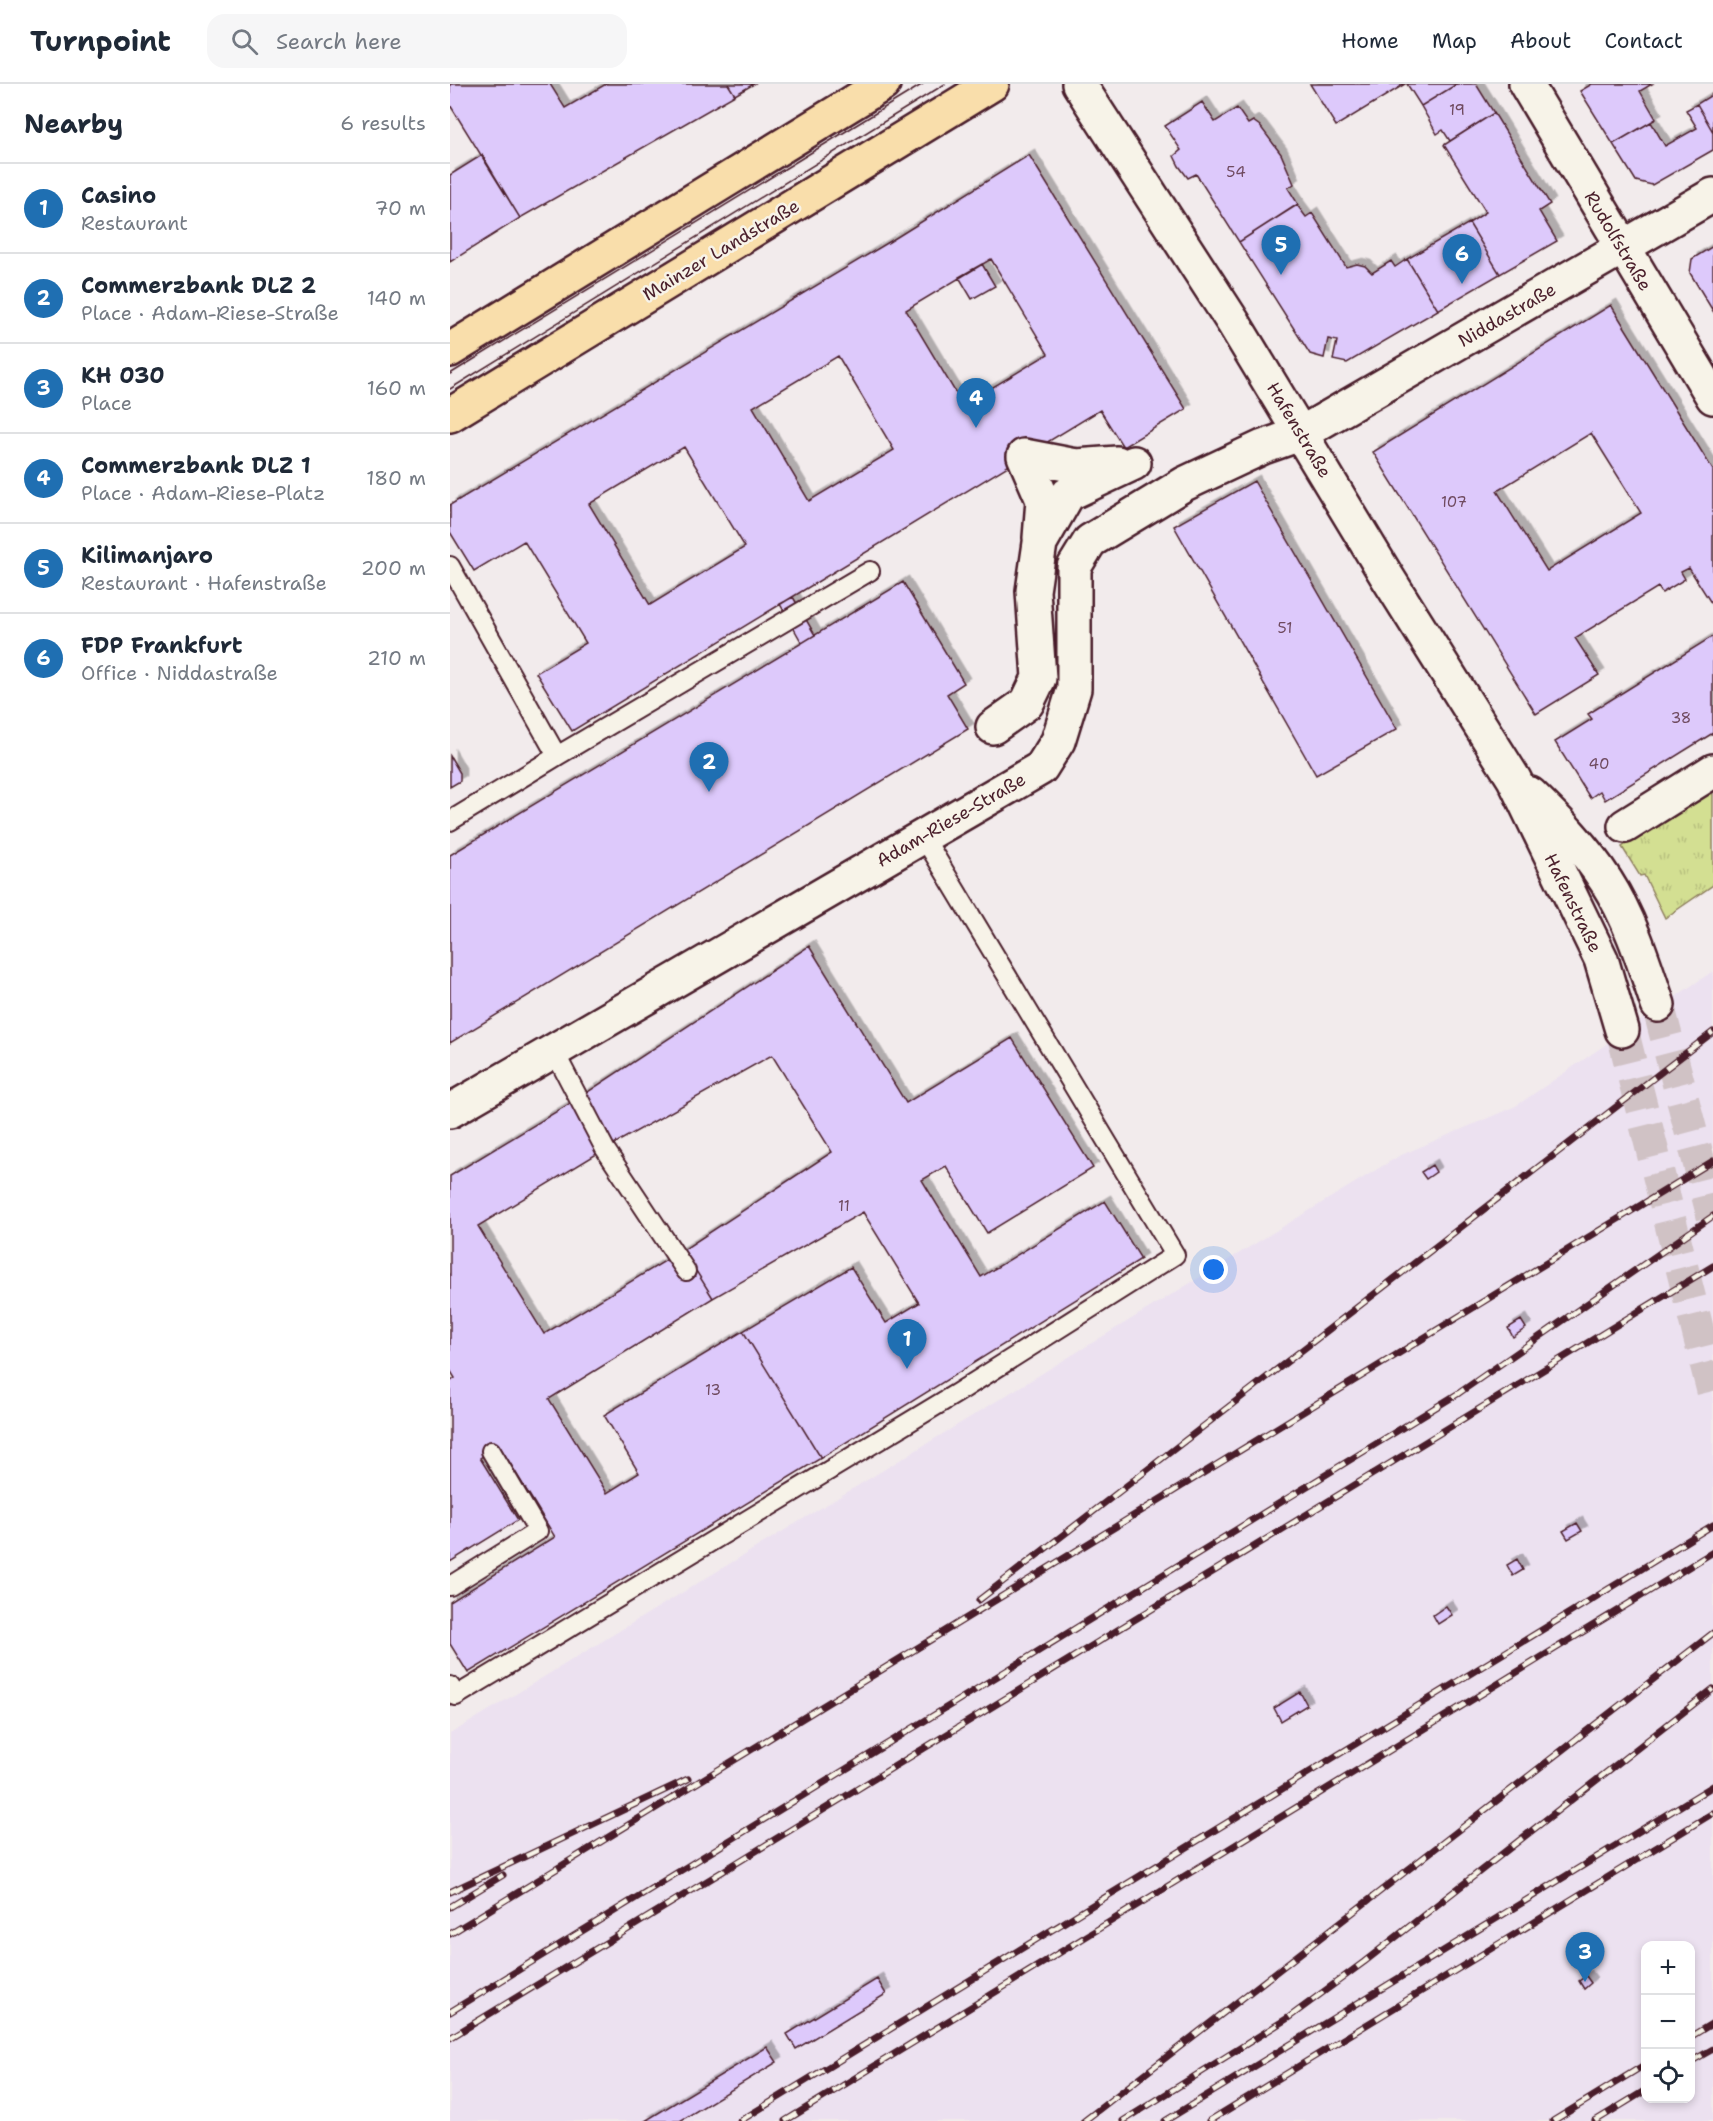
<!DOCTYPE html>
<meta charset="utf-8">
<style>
body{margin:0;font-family:"Shantell Sans",sans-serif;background:#f6f6f7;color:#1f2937}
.controls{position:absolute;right:18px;bottom:18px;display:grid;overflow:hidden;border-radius:12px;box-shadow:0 3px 9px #0003}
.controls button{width:54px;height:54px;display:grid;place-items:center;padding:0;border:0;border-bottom:2px solid #e0e1e3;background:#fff;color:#1f2937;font:30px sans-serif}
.you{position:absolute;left:764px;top:1186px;width:21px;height:21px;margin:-15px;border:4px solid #fff;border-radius:50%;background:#1a73e8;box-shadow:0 0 0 9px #1a73e833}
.badge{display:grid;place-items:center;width:39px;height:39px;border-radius:50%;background:#1f6fb2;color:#fff;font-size:20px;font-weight:700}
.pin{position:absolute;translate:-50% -50px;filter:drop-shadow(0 2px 3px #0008)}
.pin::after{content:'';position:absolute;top:32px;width:21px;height:18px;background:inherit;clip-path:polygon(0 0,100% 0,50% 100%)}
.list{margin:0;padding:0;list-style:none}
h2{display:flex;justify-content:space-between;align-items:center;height:78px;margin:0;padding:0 24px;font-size:26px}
h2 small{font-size:20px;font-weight:400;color:#747a83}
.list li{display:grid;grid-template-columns:39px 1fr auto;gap:18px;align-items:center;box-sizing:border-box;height:90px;padding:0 24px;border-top:2px solid #e0e1e3}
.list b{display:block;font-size:22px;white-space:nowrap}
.list p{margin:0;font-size:20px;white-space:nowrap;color:#747a83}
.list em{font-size:20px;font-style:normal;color:#747a83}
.icon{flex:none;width:33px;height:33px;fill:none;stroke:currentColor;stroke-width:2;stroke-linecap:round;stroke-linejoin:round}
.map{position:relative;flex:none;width:1263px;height:2037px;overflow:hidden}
header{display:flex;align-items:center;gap:36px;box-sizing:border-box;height:84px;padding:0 30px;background:#fff;border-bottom:2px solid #e0e1e3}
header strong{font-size:28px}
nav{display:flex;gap:33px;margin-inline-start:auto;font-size:21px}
.search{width:420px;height:54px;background:#f6f6f7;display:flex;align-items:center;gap:15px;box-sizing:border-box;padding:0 21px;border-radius:18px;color:#747a83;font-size:22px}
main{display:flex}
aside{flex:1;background:#fff}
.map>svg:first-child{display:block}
</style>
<header>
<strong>Turnpoint</strong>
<div class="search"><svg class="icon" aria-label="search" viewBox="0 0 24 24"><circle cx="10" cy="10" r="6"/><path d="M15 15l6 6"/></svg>Search here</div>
<nav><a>Home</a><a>Map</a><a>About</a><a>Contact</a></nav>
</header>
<main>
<aside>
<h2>Nearby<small>6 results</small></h2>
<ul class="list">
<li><span class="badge">1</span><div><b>Casino</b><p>Restaurant</p></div><em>70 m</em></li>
<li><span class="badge">2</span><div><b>Commerzbank DLZ 2</b><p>Place · Adam-Riese-Straße</p></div><em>140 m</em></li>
<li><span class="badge">3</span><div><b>KH 030</b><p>Place</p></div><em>160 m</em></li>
<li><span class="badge">4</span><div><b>Commerzbank DLZ 1</b><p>Place · Adam-Riese-Platz</p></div><em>180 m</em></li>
<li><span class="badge">5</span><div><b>Kilimanjaro</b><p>Restaurant · Hafenstraße</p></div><em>200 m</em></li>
<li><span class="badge">6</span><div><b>FDP Frankfurt</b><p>Office · Niddastraße</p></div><em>210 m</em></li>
</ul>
</aside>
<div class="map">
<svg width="1263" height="2037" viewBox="0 0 1263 2037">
<defs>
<pattern id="park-tufts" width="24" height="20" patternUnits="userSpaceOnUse" patternTransform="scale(1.5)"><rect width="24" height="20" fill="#d3df92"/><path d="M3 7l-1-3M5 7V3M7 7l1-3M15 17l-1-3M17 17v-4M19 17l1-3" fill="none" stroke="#b7bf7e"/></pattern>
<filter id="shadow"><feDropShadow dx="5.5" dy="-5.5" stdDeviation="0" flood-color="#0004"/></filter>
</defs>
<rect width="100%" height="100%" fill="#f2ebec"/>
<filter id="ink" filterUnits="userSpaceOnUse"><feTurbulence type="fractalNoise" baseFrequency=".0167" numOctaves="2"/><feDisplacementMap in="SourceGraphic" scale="12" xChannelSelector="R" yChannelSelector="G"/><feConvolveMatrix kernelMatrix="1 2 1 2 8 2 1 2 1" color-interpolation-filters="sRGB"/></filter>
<g filter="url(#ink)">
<path fill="#ece1f0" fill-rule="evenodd" d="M 1263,887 L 1263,2037 L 0,2037 L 0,1650 L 949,1072 L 1066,1022 ZM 1196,1862 L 1240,1862 L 1240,2014 L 1196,2014 Z"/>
<path fill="url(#park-tufts)" stroke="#8e7f5e" stroke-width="1.5" d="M 1263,701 L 1263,801 L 1215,834 L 1194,791 L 1190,792 L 1172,763 Z"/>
<path fill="#ddc9fb" stroke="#4a1f2b" stroke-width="1.5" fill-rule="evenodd" filter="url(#shadow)" d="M 0,0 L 100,0 L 115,24 L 156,0 L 278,0 L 285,11 L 70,134 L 0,21 Z
M 278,0 L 304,0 L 285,11 Z
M 860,0 L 955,0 L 886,42 Z
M 957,0 L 1007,0 L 971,22 Z
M 1007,0 L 1026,0 L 1044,29 L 1000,57 L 993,46 L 987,50 L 971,22 Z
M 1142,0 L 1202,0 L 1190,7 L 1206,35 L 1163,60 L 1130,7 Z
M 1263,10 L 1263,48 L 1247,20 Z
M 752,18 L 765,38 L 787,24 L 798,40 L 803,37 L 810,42 L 831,70 L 844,100 L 838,104 L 848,120 L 789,158 L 746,90 L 738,94 L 729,82 L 724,72 L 731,66 L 715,42 Z
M 1247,20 L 1263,48 L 1263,66 L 1202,101 L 1186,97 L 1163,60 L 1201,38 L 1215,62 L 1247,44 L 1236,26 Z
M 1044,29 L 1100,120 L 1089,127 L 1107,157 L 1050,190 L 1019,139 L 1036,128 L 994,61 Z
M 32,71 L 70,134 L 0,178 L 0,91 Z
M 579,71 L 736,325 L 673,363 L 650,326 L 122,647 L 86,589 L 136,559 L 74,457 L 24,487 L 0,448 L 0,421 L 439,158 ZM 541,175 L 598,270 L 513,321 L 456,226 ZM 388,272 L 444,366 L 359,417 L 303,323 ZM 234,363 L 295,463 L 200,521 L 139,420 Z
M 847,121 L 856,133 L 862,129 L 896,183 L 907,180 L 915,182 L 922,189 L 941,177 L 945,183 L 957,175 L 988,226 L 897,279 L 883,276 L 887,257 L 878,255 L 874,274 L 860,270 L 789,158 Z
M 1019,139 L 1050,190 L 988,226 L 957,175 Z
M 1263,162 L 1263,227 L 1240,189 L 1242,175 Z
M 532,180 L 545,202 L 522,215 L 509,193 Z
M 1161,221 L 1263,386 L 1263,522 L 1239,484 L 1231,488 L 1235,495 L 1212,509 L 1208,503 L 1125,554 L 1149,591 L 1086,630 L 923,368 ZM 1141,349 L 1191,429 L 1097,487 L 1047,407 Z
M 804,397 L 947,645 L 866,691 L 724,442 Z
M 453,498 L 514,599 L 497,610 L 518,645 L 0,959 L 0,771 Z
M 343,513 L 365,551 L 352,559 L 330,520 Z
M 1263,552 L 1263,649 L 1155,716 L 1150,707 L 1140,714 L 1105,658 L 1142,635 L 1138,630 Z
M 0,672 L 10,689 L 10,697 L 0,703 Z
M 359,862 L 456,1019 L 562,954 L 643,1084 L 537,1149 L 496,1082 L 472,1096 L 531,1193 L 655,1117 L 691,1175 L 371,1374 L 293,1247 L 401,1183 L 436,1239 L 469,1219 L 413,1128 L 263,1214 L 233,1166 L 382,1068 L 322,971 L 155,1065 L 127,1015 Z
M 127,1015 L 155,1065 L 28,1142 L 94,1250 L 233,1166 L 263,1214 L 99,1315 L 157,1409 L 189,1389 L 154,1331 L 293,1247 L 371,1374 L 18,1589 L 0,1560 L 0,1518 L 105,1453 L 49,1361 L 30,1374 L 68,1436 L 0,1478 L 0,1298 L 5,1294 L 0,1286 L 0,1092 Z
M 982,1081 L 986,1088 L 976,1095 L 971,1088 Z
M 1071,1236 L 1076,1244 L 1063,1253 L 1058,1244 Z
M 1127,1439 L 1132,1447 L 1118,1455 L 1113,1447 Z
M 1067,1475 L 1073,1486 L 1063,1492 L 1057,1481 Z
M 996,1522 L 1002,1531 L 988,1540 L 983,1531 Z
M 850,1608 L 857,1621 L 831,1637 L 824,1624 Z
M 1136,1892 L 1141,1899 L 1134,1905 L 1129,1897 Z
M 427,1895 L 436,1910 L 346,1965 L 337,1950 Z
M 317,1963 L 327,1978 L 230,2037 L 195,2037 Z"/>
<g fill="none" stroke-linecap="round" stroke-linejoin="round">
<path stroke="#d0c2c5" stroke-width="33" stroke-dasharray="33 16" stroke-linecap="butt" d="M 1208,921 L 1263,1132
M 1172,946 L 1263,1307"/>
<g stroke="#4a1f2b" stroke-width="22">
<path id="lane" d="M 0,482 L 107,672 L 0,737
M 107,672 L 420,487
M 104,967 L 155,1065 L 236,1187
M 0,1502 L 88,1447 L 41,1367
M 0,1602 L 6,1612 L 507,1309 L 725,1171 L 473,752"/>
</g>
<g stroke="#4a1f2b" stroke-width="38">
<path id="street" d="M 1076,0 L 1263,313
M 574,372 L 626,382 L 667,379
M 574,372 L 593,416 L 590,454
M 543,643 L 577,619 L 589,594 L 583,507 L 590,459 L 618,410 L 684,379
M 1175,742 L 1263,687
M 0,1027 L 591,684 L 608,657 L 624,605 L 624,483 L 640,457 L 734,400 L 813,363 L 850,350 L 1263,111"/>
</g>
<g stroke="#4a1f2b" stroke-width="38">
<path id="secondary" d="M 629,0 L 783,238 L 936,491 L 1064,695 L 1151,875 L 1172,946
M 1080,710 C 1108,737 1135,764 1156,797 C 1180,834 1194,879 1208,921"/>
</g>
<g stroke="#4a1f2b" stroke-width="38">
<path id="primary" d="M 0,266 L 433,0
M 0,331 L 542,0"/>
</g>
<use href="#lane" stroke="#f7f3e8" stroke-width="18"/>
<use href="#street" stroke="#f7f3e8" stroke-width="33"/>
<use href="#secondary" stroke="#f7f3e8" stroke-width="33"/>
<use href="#primary" stroke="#f9deab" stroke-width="33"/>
<path stroke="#4a1f2b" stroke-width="1.5" d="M 0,290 L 473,0
M 0,305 L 495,0"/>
<g stroke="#4a1f2b" stroke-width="7">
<path id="rail" d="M 529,1516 L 1263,948
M 0,1808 L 238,1695
M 0,1823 L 53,1791
M 0,1850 L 1263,1077
M 0,1928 L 1009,1309 L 1263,1132
M 1240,1953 L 1263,1939
M 0,1954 L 1263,1182
M 1240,1978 L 1263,1965
M 290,2037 L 1263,1441
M 335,2037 L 1263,1468
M 634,2037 L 1263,1549
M 673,2037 L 838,1934 L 914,1878 L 1263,1605
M 715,2037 L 1263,1702
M 759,2037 L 1263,1729
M 1103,2037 L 1196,1980
M 1145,2037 L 1196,2006"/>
</g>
<use href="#rail" stroke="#f7f3e8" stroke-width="4.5" stroke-dasharray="14" stroke-linecap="butt"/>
</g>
</g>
<g text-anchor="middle" stroke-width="5" stroke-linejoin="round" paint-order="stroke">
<g font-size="15" fill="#6f4a5f">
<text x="1007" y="31">19</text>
<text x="786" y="93">54</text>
<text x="1004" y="423">107</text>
<text x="835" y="549">51</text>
<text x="1231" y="639">38</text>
<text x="1149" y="685">40</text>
<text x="394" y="1127">11</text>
<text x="263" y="1311">13</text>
</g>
<g font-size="18" fill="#4a1f2b" stroke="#f7f3e8">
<text transform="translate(1168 157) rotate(59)" y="6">Rudolfstraße</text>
<text transform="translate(271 166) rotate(-31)" y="6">Mainzer Landstraße</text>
<text transform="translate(1057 231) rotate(-30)" y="6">Niddastraße</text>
<text transform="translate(849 346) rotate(59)" y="6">Hafenstraße</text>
<text transform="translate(501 736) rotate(-30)" y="6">Adam-Riese-Straße</text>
<text transform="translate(1123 819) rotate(64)" y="6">Hafenstraße</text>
</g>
</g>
</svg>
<div class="controls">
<button>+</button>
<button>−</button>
<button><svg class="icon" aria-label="locate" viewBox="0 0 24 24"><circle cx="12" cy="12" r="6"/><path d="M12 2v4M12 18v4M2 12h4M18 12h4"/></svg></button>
</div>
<div class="you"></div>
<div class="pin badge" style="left:457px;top:1285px">1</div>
<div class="pin badge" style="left:259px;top:708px">2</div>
<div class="pin badge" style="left:1135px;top:1898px">3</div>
<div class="pin badge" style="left:526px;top:344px">4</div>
<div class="pin badge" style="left:831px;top:191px">5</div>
<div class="pin badge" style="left:1012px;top:200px">6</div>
</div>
</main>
